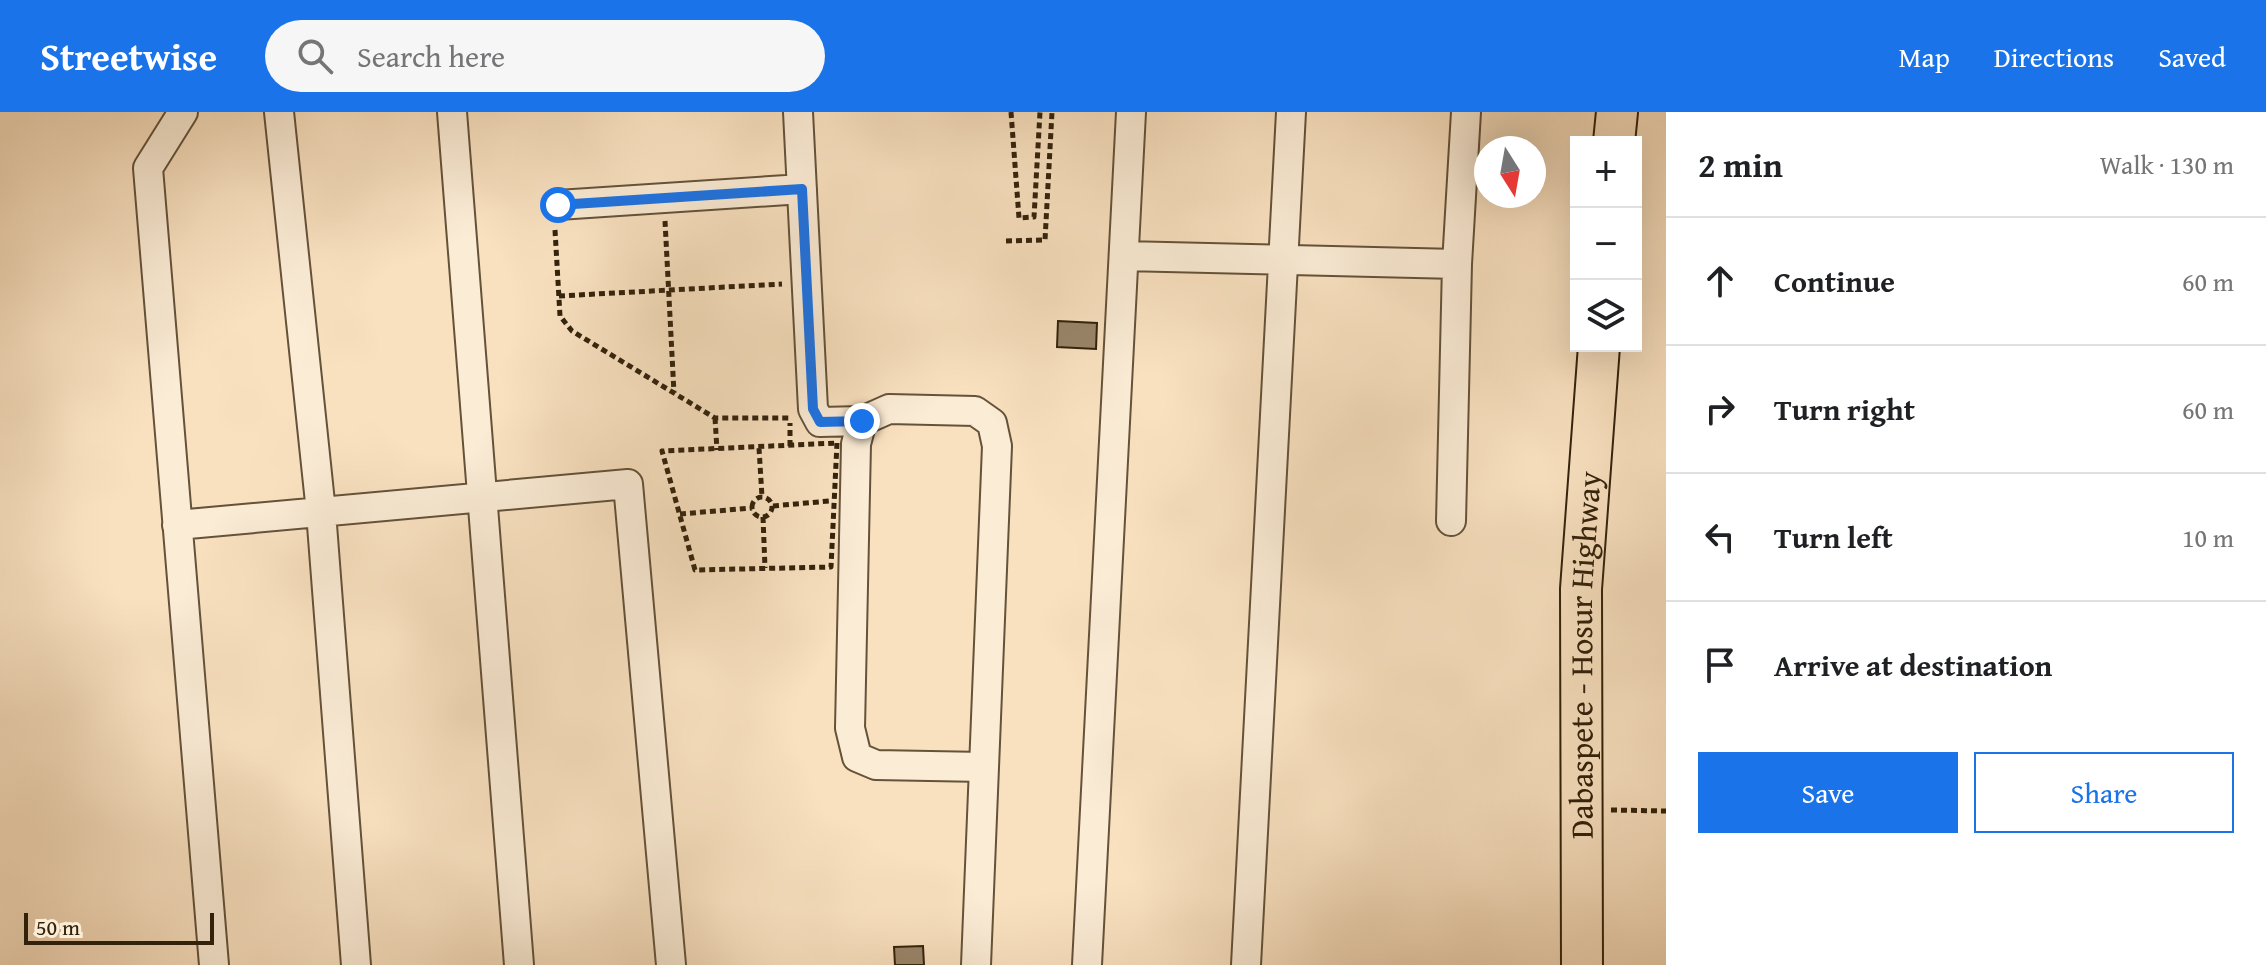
<!DOCTYPE html>
<meta charset="utf-8">
<style>
body{margin:0;font-family:"Gentium Book Plus",serif;background:#f6f6f6;color:#202124}
.controls{position:absolute;right:24px;top:24px;display:grid;overflow:hidden;border-radius:0px;box-shadow:0 8px 32px #0002}
.controls button{width:72px;height:72px;display:grid;place-items:center;padding:0;border:0;border-bottom:2px solid #e0e0e0;background:#fff;color:#202124;font:40px sans-serif}
.compass{position:absolute;left:1474px;top:24px;width:72px;height:72px;border-radius:50%;background:#fff;box-shadow:0 8px 32px #0002;rotate:169deg}
.scale{position:absolute;left:24px;bottom:20px;width:190px;box-sizing:border-box;padding-left:8px;border:4px solid #32220c;border-top:0;font-size:22px;line-height:28px;white-space:nowrap;color:#32220c;-webkit-text-stroke:6px #fbecd6;paint-order:stroke}
.stop{position:absolute;width:24px;height:24px;margin:-18px;border:6px solid #1a73e8;border-radius:50%;background:#fff}
.stop.end{background:#1a73e8;border-color:#fff;box-shadow:0 2px 8px #0008}
.list{margin:0;padding:0;list-style:none}
h2{display:flex;justify-content:space-between;align-items:center;height:104px;margin:0;padding:0 32px;font-size:34px}
h2 small{font-size:26px;font-weight:400;color:#757577}
.list li{display:grid;grid-template-columns:52px 1fr auto;gap:24px;align-items:center;box-sizing:border-box;height:128px;padding:0 32px;border-top:2px solid #e0e0e0}
.list b{display:block;font-size:30px;white-space:nowrap}
.list em{font-size:26px;font-style:normal;color:#757577}
.actions{display:flex;gap:16px;padding:24px 32px}
.actions a{flex:1;padding:18px 0;border:2px solid #1a73e8;border-radius:0px;text-align:center;font-size:28px;color:#1a73e8}
.actions .main{background:#1a73e8;color:#fff}
.icon{flex:none;width:44px;height:44px;fill:none;stroke:currentColor;stroke-width:2;stroke-linecap:round;stroke-linejoin:round}
.map{position:relative;flex:none;width:1666px;height:853px;overflow:hidden}
header{display:flex;align-items:center;gap:48px;box-sizing:border-box;height:112px;padding:0 40px;background:#1a73e8;color:#fff}
header strong{font-size:38px}
nav{display:flex;gap:44px;margin-inline-start:auto;font-size:28px}
.search{width:560px;height:72px;background:#f6f6f6;display:flex;align-items:center;gap:20px;box-sizing:border-box;padding:0 28px;border-radius:44px;color:#757577;font-size:30px}
main{display:flex}
aside{flex:1;background:#fff}
.map>svg:first-child{display:block}
</style>
<header>
<strong>Streetwise</strong>
<div class="search"><svg class="icon" aria-label="search" viewBox="0 0 24 24"><circle cx="10" cy="10" r="6"/><path d="M15 15l6 6"/></svg>Search here</div>
<nav><a>Map</a><a>Directions</a><a>Saved</a></nav>
</header>
<main>
<div class="map">
<svg width="1666" height="853" viewBox="0 0 1666 853">
<rect width="100%" height="100%" fill="#f9e1c0"/>
<filter id="stains"><feTurbulence type="fractalNoise" baseFrequency=".0025" numOctaves="4"/><feColorMatrix values="0 0 0 0 .2 0 0 0 0 .09 0 0 0 0 .02 0 0 0 .5 -.17"/></filter>
<radialGradient id="worn" r=".72"><stop offset=".6" stop-color="#630" stop-opacity="0"/><stop offset="1" stop-color="#630" stop-opacity=".3"/></radialGradient>
<path fill="#99856a" stroke="#32220c" stroke-width="2" d="M 1058,209 L 1097,211 L 1096,237 L 1057,235 Z
M 923,834 L 924,853 L 895,853 L 894,835 Z"/>
<g fill="none" stroke-linecap="round" stroke-linejoin="round">
<g stroke="#645239" stroke-width="32">
<path id="minor" d="M 183,0 L 148,56 L 214,853
M 279,0 L 321,400 L 356,853
M 452,0 L 519,853
M 798,0 L 813,297 L 820,310 L 862,309
M 558,93 L 802,77
M 1124,144 L 1457,152
M 1451,409 L 1457,152 L 1466,0
M 177,413 L 628,372 L 671,853
M 976,853 L 997,334 L 992,311 L 975,299 L 889,297 L 862,309 L 856,332 L 850,616 L 857,645 L 876,653 L 984,655
M 1087,853 L 1131,0
M 1246,853 L 1291,0"/>
</g>
<g stroke="#32220c" stroke-width="44">
<g id="highway">
<path d="M 1614,30 L 1617,0"/>
<path id="s1" d="M 1582,853 L 1581,477 L 1599,234"/>
</g>
</g>
<path stroke="#32220c" stroke-width="5" stroke-dasharray="6 4" stroke-linecap="butt" d="M 1011,0 L 1019,106 L 1034,105 L 1040,0
M 665,109 L 674,281
M 555,118 L 560,204 L 572,219 L 715,306 L 789,306
M 1006,129 L 1045,128 L 1052,0
M 559,184 L 782,172
M 715,306 L 717,338
M 837,331 L 831,455 L 695,458 L 662,339 Z
M 790,334 L 790,311
M 759,336 L 762,385
M752 395a10 10 0 1 1 20 0a10 10 0 1 1-20 0Z
M 773,394 L 829,389
M 680,402 L 752,396
M 763,405 L 765,456
M 1611,698 L 1666,699"/>
<use href="#minor" stroke="#fbecd6" stroke-width="28"/>
<use href="#highway" stroke="#f9e1c0" stroke-width="40"/>
</g>
<g fill="none" stroke-linecap="round" stroke-linejoin="round">
<path stroke="#1a73e8" stroke-width="10" d="M 558,93 L 802,77 L 813,297 L 820,310 L 862,309"/>
</g>
<g text-anchor="middle" stroke-width="7" stroke-linejoin="round" paint-order="stroke">
<g font-size="32" fill="#32220c" stroke="#fbecd6">
<text dy="11" stroke="none"><textPath href="#s1" startOffset="310">Dabaspete - Hosur Highway</textPath></text>
</g>
</g>
<rect width="100%" height="100%" filter="url(#stains)"/>
<rect width="100%" height="100%" fill="url(#worn)"/>
</svg>
<div class="controls">
<button>+</button>
<button>−</button>
<button><svg class="icon" aria-label="layers" viewBox="0 0 24 24"><path d="M12 4l9 5-9 5-9-5zM3 14l9 5 9-5"/></svg></button>
</div>
<svg class="compass" viewBox="-18 -18 36 36"><path d="M0-13l5 13h-10z" fill="#e53935"/><path d="M0 13l5-13h-10z" fill="#757577"/></svg>
<div class="scale">50 m</div>
<div class="stop" style="left:558px;top:93px"></div>
<div class="stop end" style="left:862px;top:309px"></div>
</div>
<aside>
<h2>2 min<small>Walk · 130 m</small></h2>
<ul class="list">
<li><svg class="icon" aria-label="ahead" viewBox="0 0 24 24"><path d="M12 20V5M6 11l6-6 6 6"/></svg><div><b>Continue</b></div><em>60 m</em></li>
<li><svg class="icon" aria-label="right" viewBox="0 0 24 24"><path d="M7 20v-9h11M14 6l5 5-5 5"/></svg><div><b>Turn right</b></div><em>60 m</em></li>
<li><svg class="icon" aria-label="left" viewBox="0 0 24 24"><path d="M17 20v-9H6M10 6l-5 5 5 5"/></svg><div><b>Turn left</b></div><em>10 m</em></li>
<li><svg class="icon" aria-label="arrive" viewBox="0 0 24 24"><path d="M6 21V4h12l-3 4 3 4H6"/></svg><div><b>Arrive at destination</b></div></li>
</ul>
<div class="actions"><a class="main">Save</a><a>Share</a></div>
</aside>
</main>
